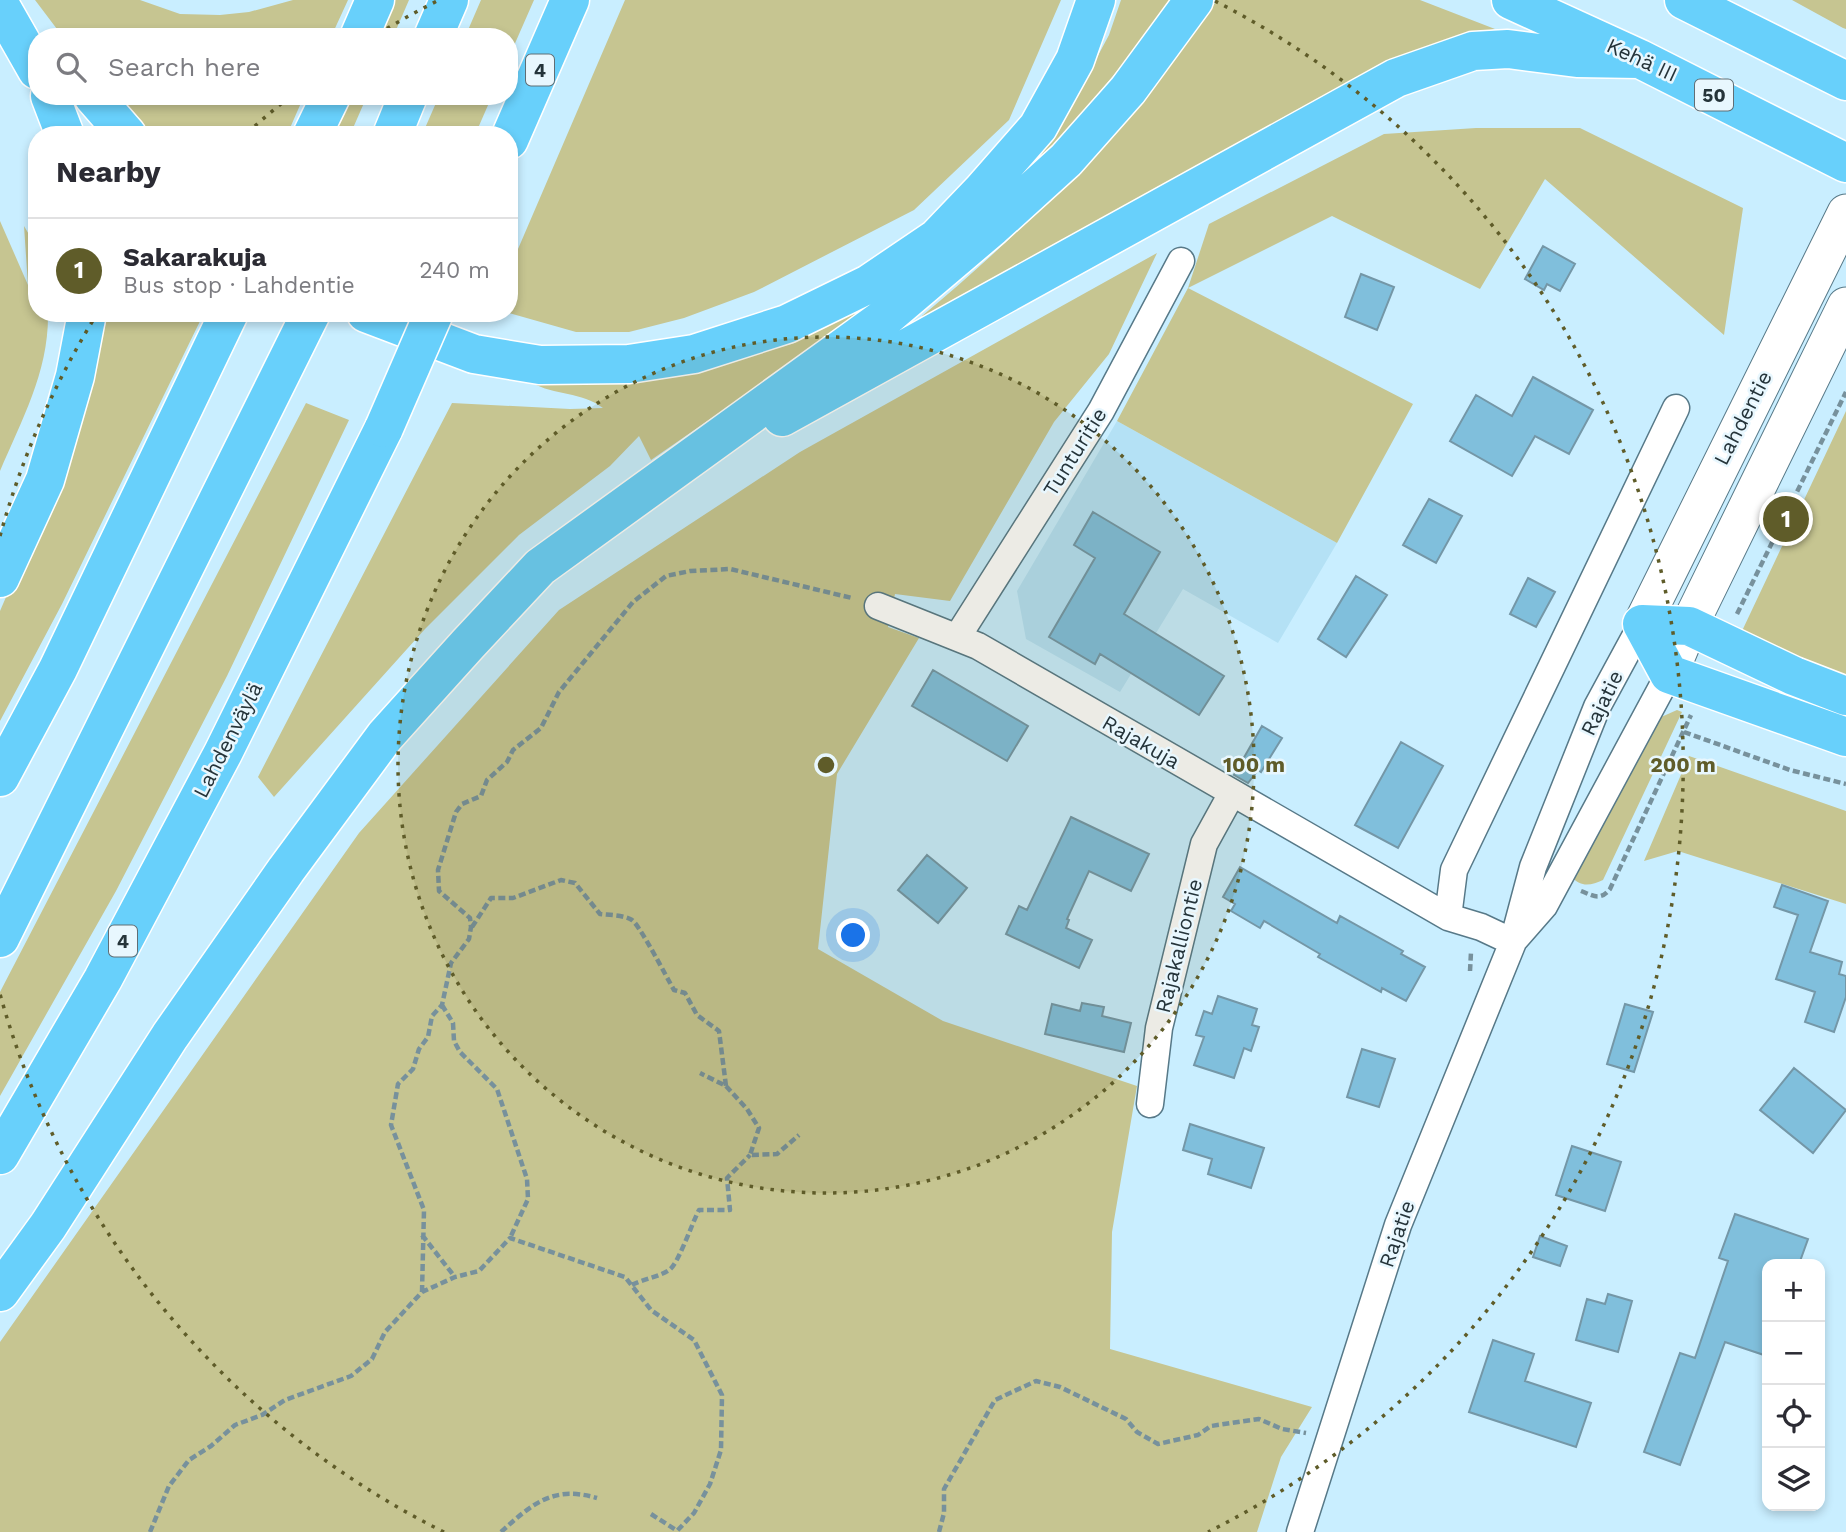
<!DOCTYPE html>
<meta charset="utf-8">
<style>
body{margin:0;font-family:"Work Sans",sans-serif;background:#f7f7f7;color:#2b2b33}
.controls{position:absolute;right:21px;bottom:21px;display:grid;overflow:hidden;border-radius:14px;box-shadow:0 4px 10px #0003}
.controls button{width:63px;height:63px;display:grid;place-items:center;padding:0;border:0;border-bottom:2px solid #e1e1e2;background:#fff;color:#2b2b33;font:35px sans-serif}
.you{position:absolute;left:854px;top:936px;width:24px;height:24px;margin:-18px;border:5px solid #fff;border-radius:50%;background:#1a73e8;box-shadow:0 0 0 10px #1a73e833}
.badge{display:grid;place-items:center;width:46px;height:46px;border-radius:50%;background:#5f5c29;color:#fff;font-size:23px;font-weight:700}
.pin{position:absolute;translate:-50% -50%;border:4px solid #fff;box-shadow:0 2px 7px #0006}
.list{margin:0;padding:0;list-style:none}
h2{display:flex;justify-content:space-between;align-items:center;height:91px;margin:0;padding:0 28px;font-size:30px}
h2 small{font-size:23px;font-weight:400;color:#7c7c81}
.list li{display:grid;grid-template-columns:46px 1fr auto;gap:21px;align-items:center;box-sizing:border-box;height:105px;padding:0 28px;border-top:2px solid #e1e1e2}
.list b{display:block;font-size:26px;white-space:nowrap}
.list p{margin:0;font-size:23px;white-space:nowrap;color:#7c7c81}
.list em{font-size:23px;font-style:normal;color:#7c7c81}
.icon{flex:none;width:38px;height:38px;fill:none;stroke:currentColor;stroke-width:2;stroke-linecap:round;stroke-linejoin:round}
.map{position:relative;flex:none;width:1846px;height:1532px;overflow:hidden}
.search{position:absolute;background:#fff;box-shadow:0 4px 10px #0003;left:28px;top:28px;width:490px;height:77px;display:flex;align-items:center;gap:18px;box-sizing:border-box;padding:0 24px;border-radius:28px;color:#7c7c81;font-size:26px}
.panel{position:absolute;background:#fff;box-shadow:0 4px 10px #0003;left:28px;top:126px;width:490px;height:196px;border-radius:28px}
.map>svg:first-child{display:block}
</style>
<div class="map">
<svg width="1846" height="1532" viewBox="0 0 1846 1532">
<rect width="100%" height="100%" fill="#c9eeff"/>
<path fill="#b4e1f5" d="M 1117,421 L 1337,543 L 1278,643 L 1183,589 L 1120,692 L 1026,639 L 1017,591 Z"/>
<path fill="#c6c591" d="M 35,0 L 140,0 L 180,14 L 220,15 L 249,12 L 293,0 L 348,0 L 331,37 L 63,37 Z
M 392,0 L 409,0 L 393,37 L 376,37 Z
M 481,0 L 534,0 L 509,57 L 509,37 L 465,37 Z
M 625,0 L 1061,0 L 1009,120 L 914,210 L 754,292 L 684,318 L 629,332 L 576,332 L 509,313 L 509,270 Z
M 1121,0 L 1176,0 L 1039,165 L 866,311 L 651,460 L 639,436 L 610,466 L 519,535 L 425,629 L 274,797 L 258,777 L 452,403 L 570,409 L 603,408 C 582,392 554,395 532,383 L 637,381 L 700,371 L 794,343 L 855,310 L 1080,89 L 1109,35 Z
M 1217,0 L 1420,0 L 1495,29 L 1450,39 L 1393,60 L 924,319 L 922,316 C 1034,223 1134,119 1217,0 Z
M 1792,0 L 1846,0 L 1846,29 L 1843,28 Z
M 110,96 L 304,96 L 287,135 L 145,135 Z
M 350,96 L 367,96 L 350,135 L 334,135 Z
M 439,96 L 492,96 L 475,135 L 422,135 Z
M 1476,128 L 1580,128 L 1743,208 L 1724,335 L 1545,179 L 1480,289 L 1332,216 L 1188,288 L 1413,404 L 1337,543 L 1117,421 L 1188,288 L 1209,224 L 1384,134 Z
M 0,221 L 28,285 L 24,226 L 37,248 L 37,313 L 48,313 C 49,371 22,419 0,471 Z
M 1157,253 L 1109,354 L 1054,422 L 950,601 L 895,594 L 888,627 L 919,638 L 837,774 L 818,949 L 943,1021 L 1137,1086 L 1112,1232 L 1110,1349 L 1312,1407 L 1281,1457 L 1257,1532 L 0,1532 L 0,1342 L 359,833 L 559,610 L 800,452 Z
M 109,313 L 204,313 L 62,604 L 0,721 L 0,611 L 60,472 Z
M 306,403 L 349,420 L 227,676 L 116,891 L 0,1096 L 0,992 Z
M 1846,411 L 1846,677 L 1742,631 Z
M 1677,710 L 1682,712 L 1603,880 C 1592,885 1581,888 1572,877 L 1659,718 Z
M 1689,756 L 1846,811 L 1846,904 L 1678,851 L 1644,861 Z"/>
<path fill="#80bfdc" stroke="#7497a7" stroke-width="2" d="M 1543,246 L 1575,264 L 1560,291 L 1547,284 L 1544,290 L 1525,279 Z
M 1361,274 L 1394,287 L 1377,330 L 1345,317 Z
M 1533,377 L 1593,410 L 1569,454 L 1535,436 L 1512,476 L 1450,441 L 1476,395 L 1512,416 Z
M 1429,499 L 1462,516 L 1436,563 L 1403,545 Z
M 1093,512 L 1160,552 L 1124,614 L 1224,676 L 1199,715 L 1100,654 L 1095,664 L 1049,637 L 1095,558 L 1074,545 Z
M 1356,576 L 1387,595 L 1346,657 L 1318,639 Z
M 1528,578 L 1555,592 L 1536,627 L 1510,614 Z
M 933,670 L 1028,726 L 1007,761 L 912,706 Z
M 1262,726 L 1282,738 L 1261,772 L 1258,770 L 1248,783 L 1234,775 Z
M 1401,742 L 1443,766 L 1398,848 L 1355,825 Z
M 1071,817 L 1149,854 L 1131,891 L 1089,871 L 1067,919 L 1069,920 L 1066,928 L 1092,940 L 1079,968 L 1006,934 L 1019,906 L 1027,910 Z
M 927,855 L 967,888 L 938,923 L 898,890 Z
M 1240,867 L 1337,923 L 1340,916 L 1403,951 L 1401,954 L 1425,967 L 1406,1001 L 1382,988 L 1381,992 L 1318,957 L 1320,954 L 1264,921 L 1260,928 L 1231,911 L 1235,904 L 1223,897 Z
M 1782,885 L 1828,901 L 1810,952 L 1842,962 L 1839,974 L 1846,976 L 1846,997 L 1834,1032 L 1805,1022 L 1815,992 L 1776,979 L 1798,915 L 1774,907 Z
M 1218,996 L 1257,1009 L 1252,1025 L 1259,1027 L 1251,1051 L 1244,1048 L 1234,1078 L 1194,1065 L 1204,1037 L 1196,1035 L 1204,1011 L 1212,1014 Z
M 1082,1003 L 1104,1007 L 1102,1016 L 1131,1023 L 1124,1052 L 1045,1034 L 1052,1004 L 1080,1011 Z
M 1625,1004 L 1653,1012 L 1634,1072 L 1607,1064 Z
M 1362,1049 L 1395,1059 L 1379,1107 L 1347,1097 Z
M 1794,1068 L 1846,1110 L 1813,1153 L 1760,1110 Z
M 1190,1124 L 1264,1148 L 1251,1188 L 1208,1174 L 1212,1159 L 1183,1150 Z
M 1572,1146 L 1621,1162 L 1605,1211 L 1556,1195 Z
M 1735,1214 L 1808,1239 L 1799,1264 L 1767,1264 L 1767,1356 L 1725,1342 L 1680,1465 L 1644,1452 L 1680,1353 L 1695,1358 L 1728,1261 L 1719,1258 Z
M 1540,1236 L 1567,1246 L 1560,1266 L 1533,1257 Z
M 1608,1294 L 1632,1301 L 1618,1352 L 1576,1340 L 1587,1299 L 1605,1304 Z
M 1493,1340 L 1534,1354 L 1525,1381 L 1591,1403 L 1576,1447 L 1469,1412 Z"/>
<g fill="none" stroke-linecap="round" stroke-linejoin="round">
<g stroke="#577988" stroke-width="29">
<path id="street" d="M 878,606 L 978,646 L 1448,917 L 1481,927 L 1513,942
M 958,636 L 1101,411 L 1181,261
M 1448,917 L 1454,870 L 1676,408
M 1516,938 L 1544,906 L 1669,674
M 1150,1104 L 1159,1028 L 1204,844 L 1231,795
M 1300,1532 L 1398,1225 L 1513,942 L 1533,867 L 1597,707 L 1642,624"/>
</g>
<g stroke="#577988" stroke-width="39">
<path id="secondary" d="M 1642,624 L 1846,213
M 1669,674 L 1689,626 L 1846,306"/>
</g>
<g stroke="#fff" stroke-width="41">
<path id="highway" d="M 1511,0 L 1640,59 L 1846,163
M 1684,0 L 1846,81
M 0,5 L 37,70
M 359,37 L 375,0
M 433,37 L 449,0
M 50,96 L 65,135
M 93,96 L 127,135
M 312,135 L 331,96
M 392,135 L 408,96
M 509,140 L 570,0
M 366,313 L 474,354 L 540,365 L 629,364 L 694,354 L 787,324 L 869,284 L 937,238 L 981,192 L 1038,127 L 1075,60 L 1096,0
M 782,417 L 1396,78 L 1473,51 L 1508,49 L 1577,58 L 1640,59
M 0,578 L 45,480 L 75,376 L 87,313
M 1846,696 L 1794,676 L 1689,626 L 1642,624 L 1669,674 L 1846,737
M 0,777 L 58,669 L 229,313
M 0,938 L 311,313
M 0,1155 L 103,979 L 223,753 L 384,428
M 0,1292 L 48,1226 L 170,1036 L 286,870 L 385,736 L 468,644 L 540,567 L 887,316 L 992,227 L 1066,160 L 1128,90 L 1194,0"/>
</g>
<path stroke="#77919c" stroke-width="4.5" stroke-dasharray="7 3.5" stroke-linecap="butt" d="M 1737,614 L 1846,392
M 1684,732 L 1790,770 L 1846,784
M 1581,891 C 1594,896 1600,901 1610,889 L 1691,715
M 472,927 L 491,898 L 513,898 L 561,880 L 575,883 L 600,914 C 609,915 624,915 632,920 C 639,924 667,978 674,990 L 685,993 L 697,1015 L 719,1031 L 726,1086 L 700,1073
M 1470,971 L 1471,952
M 442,1005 L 453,1023 L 454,1041 L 460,1052 L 497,1089 L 527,1179 L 528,1199 L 510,1238
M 726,1086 L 747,1109 L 759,1128 L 750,1155 L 777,1154 L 799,1135
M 422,1235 L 455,1277
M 632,1285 C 643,1279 659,1277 669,1270 C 678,1265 692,1223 699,1210 L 730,1210 L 727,1178 L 750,1155
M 422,1292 L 424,1210 L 391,1125 L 398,1084 L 413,1069 L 419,1049 L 428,1037 L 432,1016 L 442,1005 L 451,963 L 469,939 L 471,927 L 470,918 L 439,891 L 438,870 L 456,812 L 462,804 L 481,796 L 487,780 L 507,762 L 513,750 L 541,728 L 559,692 L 633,602 L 666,576 L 690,571 L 730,569 L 852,598
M 651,1514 L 676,1530
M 150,1532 L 169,1486 L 189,1460 L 211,1446 L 235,1425 L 262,1415 L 285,1400 L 351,1376 L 372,1359 L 385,1332 L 422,1292 L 455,1277 L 479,1271 L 510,1238 L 625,1277 L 651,1310 L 694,1340 L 722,1395 L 721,1450 L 710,1484 L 694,1513 L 676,1532
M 501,1532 C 532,1504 553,1485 597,1498
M 939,1532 L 944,1513 L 944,1489 L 995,1400 L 1036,1381 L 1060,1387 L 1126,1419 L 1137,1432 L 1158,1444 L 1198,1435 L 1211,1426 L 1259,1419 L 1282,1429 L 1306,1433"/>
<use href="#street" stroke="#fff" stroke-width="26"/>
<use href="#secondary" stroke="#fff" stroke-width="37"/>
<use href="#highway" stroke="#68d0fb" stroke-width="38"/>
<g stroke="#fff" stroke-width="41" stroke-linecap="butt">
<path id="highway-bridge" d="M 384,428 L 434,313"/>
</g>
<use href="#highway-bridge" stroke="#68d0fb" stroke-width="38"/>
</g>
<circle cx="826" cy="765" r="428" fill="#5f5c29" fill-opacity=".12"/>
<g fill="none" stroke="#5f5c29" stroke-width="3.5" stroke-dasharray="3.5 7">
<circle cx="826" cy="765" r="428"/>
<path d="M444 1532A857 857 0 0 1 0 994M0 536A857 857 0 0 1 95 317M247 133A857 857 0 0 1 287 99M378 34A857 857 0 0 1 437 1M1215 1A857 857 0 0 1 1208 1532"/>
</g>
<g text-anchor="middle" stroke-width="5" stroke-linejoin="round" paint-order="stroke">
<g fill="#e8f7fe" stroke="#606e75" stroke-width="2">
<rect x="526" y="54.5" width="28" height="31" rx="5"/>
<rect x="1695" y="79.5" width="38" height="31" rx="5"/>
<rect x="109" y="925.5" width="28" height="31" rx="5"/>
</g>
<g font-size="19" font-weight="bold" fill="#25343a">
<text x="540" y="77">4</text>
<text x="1714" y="102">50</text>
<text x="123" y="948">4</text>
</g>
<g font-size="21" fill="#25343a" stroke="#e8f7fe">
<text transform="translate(1642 60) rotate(25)" y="7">Kehä III</text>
<text transform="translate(1743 418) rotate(-63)" y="7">Lahdentie</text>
<text transform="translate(1075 452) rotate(-58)" y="7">Tunturitie</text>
<text transform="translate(1602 703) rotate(-64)" y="7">Rajatie</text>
<text transform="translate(228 740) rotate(-63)" y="7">Lahdenväylä</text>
<text transform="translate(1141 742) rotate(30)" y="7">Rajakuja</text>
<text transform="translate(1179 946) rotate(-76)" y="7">Rajakalliontie</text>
<text transform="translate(1397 1234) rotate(-71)" y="7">Rajatie</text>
</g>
</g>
<circle cx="826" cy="765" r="10" fill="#5f5c29" stroke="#e8f7fe" stroke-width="3.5"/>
<g font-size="21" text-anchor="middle" font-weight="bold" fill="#5f5c29" stroke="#e8f7fe" stroke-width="5" stroke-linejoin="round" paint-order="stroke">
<text x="1254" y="772">100 m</text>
<text x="1683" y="772">200 m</text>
</g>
</svg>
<div class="controls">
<button>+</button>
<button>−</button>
<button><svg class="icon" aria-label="locate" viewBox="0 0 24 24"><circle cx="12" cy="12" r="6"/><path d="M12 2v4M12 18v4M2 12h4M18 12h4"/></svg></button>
<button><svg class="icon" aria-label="layers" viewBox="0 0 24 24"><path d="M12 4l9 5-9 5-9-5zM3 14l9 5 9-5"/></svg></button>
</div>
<div class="you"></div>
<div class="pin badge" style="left:1786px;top:519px">1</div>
<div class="search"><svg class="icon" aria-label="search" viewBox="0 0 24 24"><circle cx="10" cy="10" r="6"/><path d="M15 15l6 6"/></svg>Search here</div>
<section class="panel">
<h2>Nearby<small></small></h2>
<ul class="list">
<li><span class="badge">1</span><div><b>Sakarakuja</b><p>Bus stop · Lahdentie</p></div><em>240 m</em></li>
</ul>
</section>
</div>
